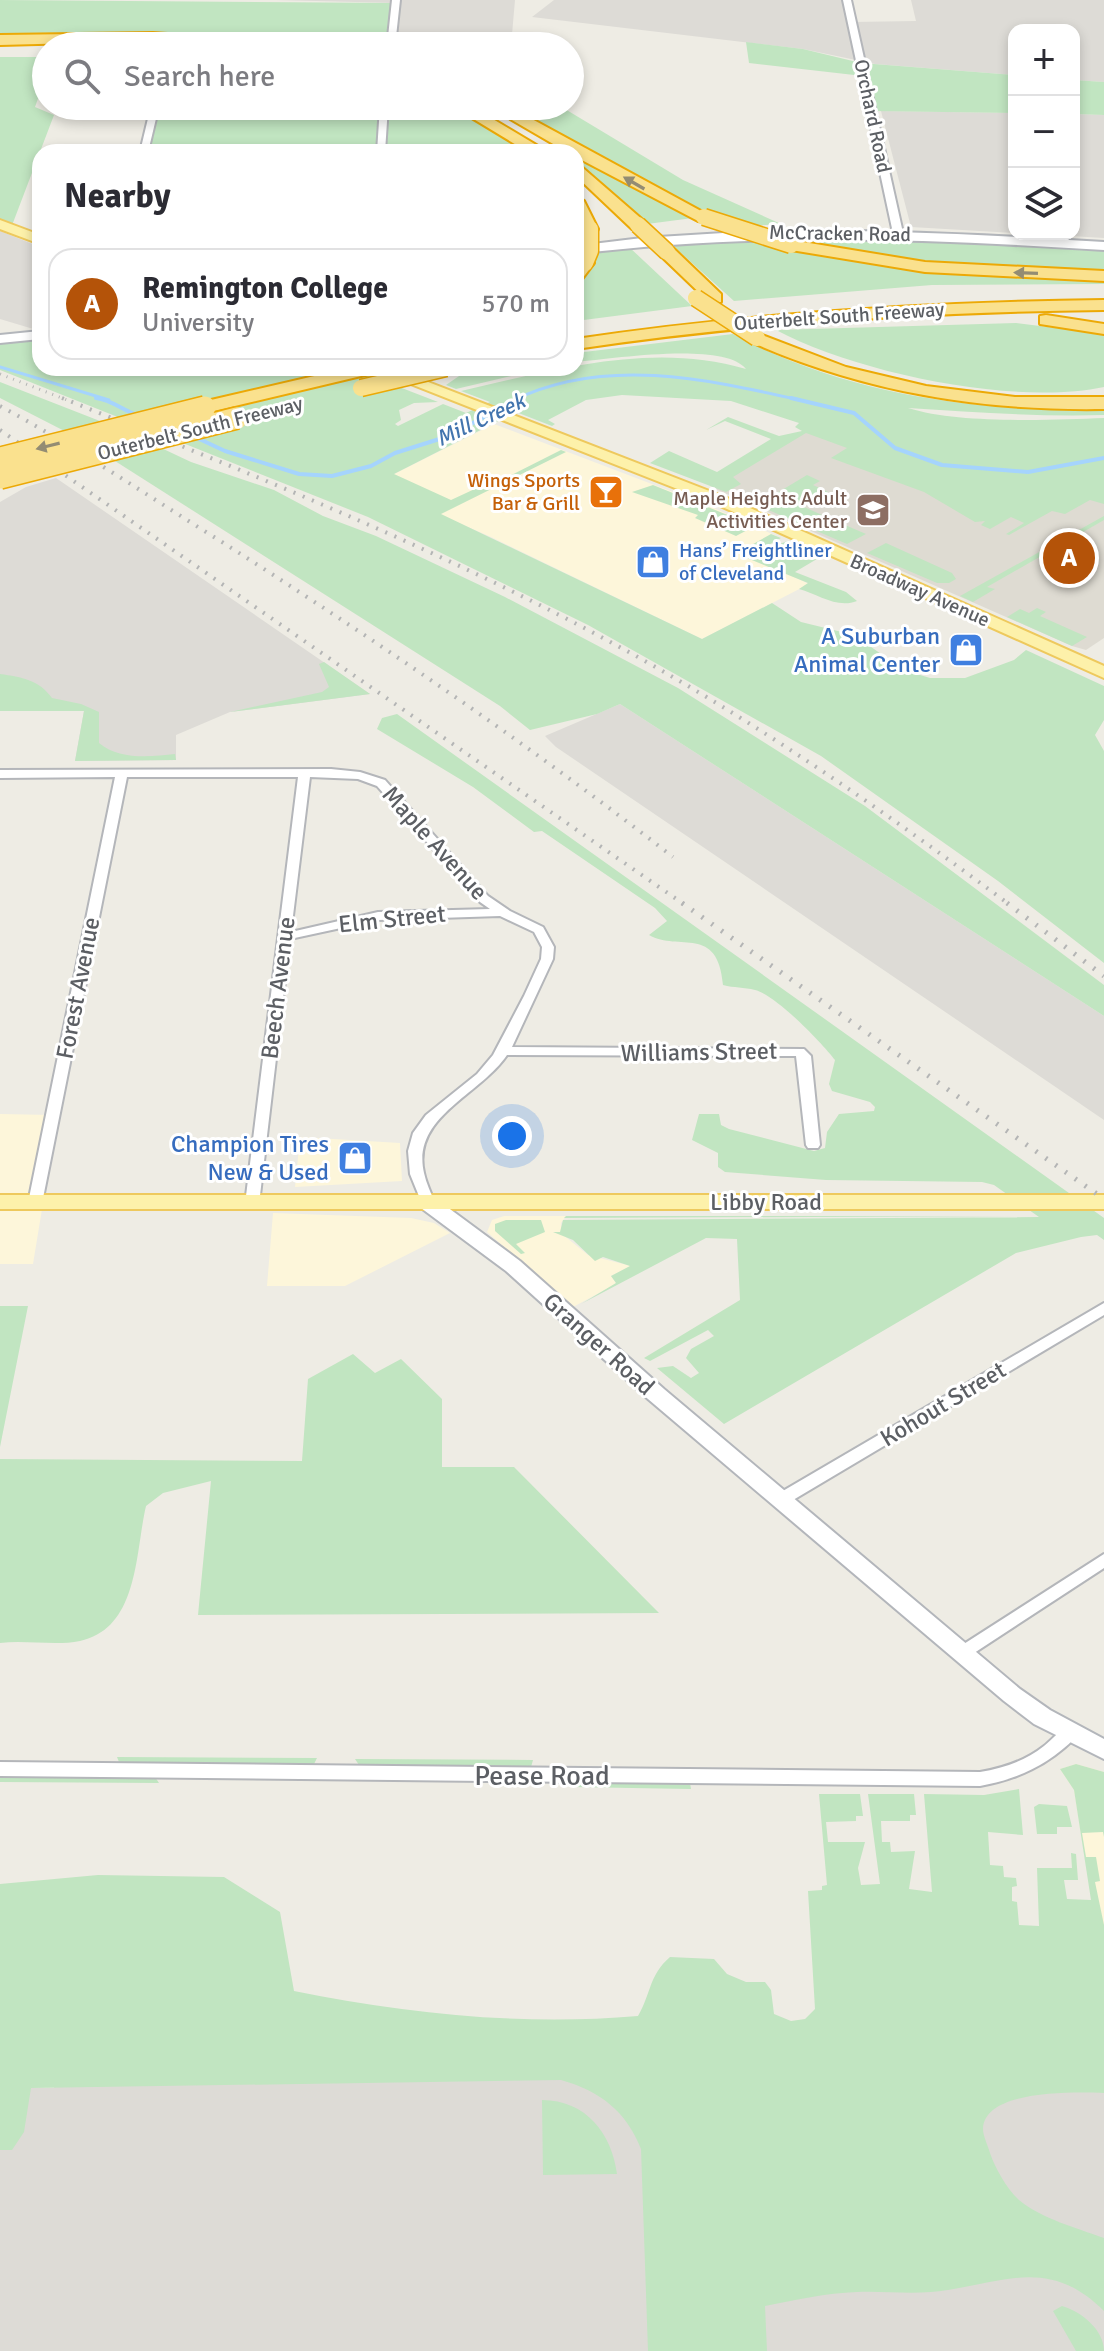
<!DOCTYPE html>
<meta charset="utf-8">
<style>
body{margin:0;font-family:Signika,sans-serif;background:#f7f7f7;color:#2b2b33}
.controls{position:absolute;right:24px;top:24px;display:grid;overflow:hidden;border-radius:16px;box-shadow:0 4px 12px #0003}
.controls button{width:72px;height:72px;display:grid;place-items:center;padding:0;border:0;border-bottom:2px solid #e1e1e2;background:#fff;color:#2b2b33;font:40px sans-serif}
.you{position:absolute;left:512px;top:1136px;width:28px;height:28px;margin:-20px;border:6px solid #fff;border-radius:50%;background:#1a73e8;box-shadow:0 0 0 12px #1a73e833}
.badge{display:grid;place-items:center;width:52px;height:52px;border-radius:50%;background:#b45309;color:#fff;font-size:26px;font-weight:700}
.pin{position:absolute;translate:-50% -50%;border:4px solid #fff;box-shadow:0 2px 8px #0006}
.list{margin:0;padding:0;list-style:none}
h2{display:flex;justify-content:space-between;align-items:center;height:104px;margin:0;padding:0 32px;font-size:34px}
h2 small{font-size:26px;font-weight:400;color:#7c7c81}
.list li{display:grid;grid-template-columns:52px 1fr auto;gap:24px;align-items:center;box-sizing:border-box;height:112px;margin:0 16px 16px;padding:0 16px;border:2px solid #e1e1e2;border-radius:24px}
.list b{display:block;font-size:30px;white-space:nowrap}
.list p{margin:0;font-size:26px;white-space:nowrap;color:#7c7c81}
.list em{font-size:26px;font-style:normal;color:#7c7c81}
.icon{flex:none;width:44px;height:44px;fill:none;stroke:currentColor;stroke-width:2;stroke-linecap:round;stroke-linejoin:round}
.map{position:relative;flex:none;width:1104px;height:2351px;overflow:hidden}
.search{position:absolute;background:#fff;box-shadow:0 4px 12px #0003;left:32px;top:32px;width:552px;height:88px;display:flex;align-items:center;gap:20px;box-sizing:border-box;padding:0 28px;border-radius:44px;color:#7c7c81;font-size:30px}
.panel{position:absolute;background:#fff;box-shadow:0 4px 12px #0003;left:32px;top:144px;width:552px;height:232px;border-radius:24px}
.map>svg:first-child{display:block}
</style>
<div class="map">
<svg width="1104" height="2351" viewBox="0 0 1104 2351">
<rect width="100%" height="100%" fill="#eeece4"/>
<path fill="#fdf6da" d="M 494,424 L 707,505 L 781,538 L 749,556 L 809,584 L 702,639 L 491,537 L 372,485 Z
M 0,1114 L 53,1115 L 35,1202 L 43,1203 L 33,1264 L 0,1264 Z
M 300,1137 L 400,1143 L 402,1181 L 295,1187 Z
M 273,1213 L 411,1218 L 434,1223 L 450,1233 L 345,1286 L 267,1286 Z
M 504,1216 L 566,1216 L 561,1223 L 562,1234 L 588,1255 L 631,1266 L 611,1276 L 616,1283 L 612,1286 L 573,1307 L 487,1232 L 492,1220 Z
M 1076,1764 L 1104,1772 L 1104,1975 L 1074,1790 L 1060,1769 Z"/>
<path fill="#dddbd6" d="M 276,0 L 515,0 L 511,46 L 391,46 L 395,3 Z
M 554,0 L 847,0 L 852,22 L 916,21 L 911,0 L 1104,0 L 1104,82 L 1074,80 L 1074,30 L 1014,30 L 1014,75 L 875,64 L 803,49 L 532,17 Z
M 881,111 L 1014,113 L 1014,233 L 911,227 Z
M 1074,114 L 1104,115 L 1104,238 L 1037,234 L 1074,234 Z
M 0,231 L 40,247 L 40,331 L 0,319 Z
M 56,478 L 370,694 L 230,712 L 176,735 L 176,760 L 75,761 L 84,711 L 0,711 L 0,502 L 26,487 Z
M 620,704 L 1104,1016 L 1104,1120 L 556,747 L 545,736 Z
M 57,2059 L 1104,2070 L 1104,2351 L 0,2351 L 0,2087 L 54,2088 Z"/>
<path fill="#dedbd2" d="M 813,425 L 1104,491 L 1104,638 L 1086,650 L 1072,646 L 711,487 Z"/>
<path fill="#c1e5c1" d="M 0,0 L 395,3 L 391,46 C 260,46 131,25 0,36 Z
M 746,42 L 803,49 L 861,63 L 1014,75 L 1014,113 L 871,111 L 863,76 L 749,63 Z
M 0,57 L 46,57 L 46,76 L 35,107 L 54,115 L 11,228 L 0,224 Z
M 1074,80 L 1104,82 L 1104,115 L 1074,114 Z
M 155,106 L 460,106 L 532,152 L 144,152 Z
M 510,106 L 560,106 L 683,180 L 781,224 L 748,226 L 700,209 Z
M 576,155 L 693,218 L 647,224 L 576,160 Z
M 810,236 L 1104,250 L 1104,270 L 907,260 L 812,243 Z
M 743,240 L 905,270 L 1104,280 L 1104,284 L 932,285 L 734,301 L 671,244 Z
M 628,246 L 692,306 L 576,321 L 576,281 L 597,251 Z
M 1016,323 L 1104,334 L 1104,387 C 1014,406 857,373 776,330 Z
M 733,334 C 847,395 976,412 1104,409 L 1104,415 C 1038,417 974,412 908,408 C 959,424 1049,420 1104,418 L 1104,504 L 1090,500 L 1065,514 L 1052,511 L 1009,535 L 1006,534 L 1024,523 L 1011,517 L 990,529 L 981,525 L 985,521 L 975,522 L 924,492 L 831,458 L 847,448 L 806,433 L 733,477 L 741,484 L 726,492 L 650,463 L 669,451 L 717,472 L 771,439 L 725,421 L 706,430 L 728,417 L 779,436 L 802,431 L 795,427 L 799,423 L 731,401 L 622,395 L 586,400 L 548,420 L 555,424 L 552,426 L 516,412 L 394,474 L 451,500 L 479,487 L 484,489 L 561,450 L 566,452 L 441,514 L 702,639 L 772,603 L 801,622 L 854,635 L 904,670 L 930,678 L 965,678 L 1014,660 L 1026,650 L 1104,686 L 1104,720 L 1095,735 L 1104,751 L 1104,963 L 998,881 L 821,756 L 588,625 L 368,517 L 0,370 L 0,344 L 40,339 L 40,368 L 350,368 L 438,402 L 414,403 L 399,410 L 401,420 L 395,424 L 398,426 L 443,404 L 466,413 L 490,402 L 461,391 C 553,370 652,341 746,369 C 724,341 611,359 576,362 L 576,353 Z
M 495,368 L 545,368 L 456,389 L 446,385 L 462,374 Z
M 0,382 L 123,430 L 191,462 L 274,490 L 323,516 L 376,536 L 505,597 L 678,688 L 865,806 L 1104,985 L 1104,1016 L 620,704 L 597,714 L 530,730 L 500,706 L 82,440 L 0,398 Z
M 807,475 L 820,481 L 813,485 L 828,492 L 802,506 L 822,515 L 803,525 L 757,505 Z
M 653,485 L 755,526 L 736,536 L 695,518 L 698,515 L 632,492 Z
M 824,516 L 866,534 L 847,544 L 805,526 Z
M 1104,516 L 1104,520 L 987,587 L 995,589 L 973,602 L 960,596 Z
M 771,534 L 781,538 L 749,556 L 762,555 L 772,560 L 789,552 L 790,549 L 780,544 L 787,541 L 822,556 L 795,572 L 846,592 L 857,601 C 837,609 818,594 799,589 L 808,583 L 742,556 L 746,548 Z
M 886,543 L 952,573 L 956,579 L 949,583 L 937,583 L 867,553 Z
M 1037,608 L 1046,612 L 1040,616 L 1087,637 L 1072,646 L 1007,617 L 1020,609 L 1029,613 Z
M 324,662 L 370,694 L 230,712 L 322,692 L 329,687 L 319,664 Z
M 0,674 C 22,677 39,680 52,698 L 81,704 L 99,712 L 99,743 C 119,760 150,757 175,754 L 176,760 L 75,761 L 84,711 L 0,711 Z
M 397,714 L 1104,1218 L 1104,1240 L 1097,1235 L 1081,1237 L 1016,1253 L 724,1424 L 657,1368 L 673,1366 L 691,1378 L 699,1373 L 686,1358 L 691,1349 L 714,1336 L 708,1330 L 650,1361 L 644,1358 L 740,1300 L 737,1239 L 706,1238 L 581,1304 L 616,1283 L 611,1276 L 630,1266 L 603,1257 L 595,1261 L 573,1240 L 553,1232 L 560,1232 L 563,1220 L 1039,1217 L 994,1185 L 982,1182 L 826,1180 L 725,1172 L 718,1167 L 718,1153 L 692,1140 L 699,1114 L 719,1114 L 721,1125 L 729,1129 L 814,1151 L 825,1148 L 827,1132 L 839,1114 L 874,1111 L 875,1107 L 870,1102 L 832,1091 L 829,1084 L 835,1060 C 822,1043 776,995 755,990 C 744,987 734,988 723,985 C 718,924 679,952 649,935 L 667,921 L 655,908 L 542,831 L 534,832 L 473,787 L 377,729 L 382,718 Z
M 566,1216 L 1017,1216 L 564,1218 Z
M 506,1220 L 541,1220 L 545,1232 L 516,1244 L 525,1253 L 521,1254 L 495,1231 L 495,1224 Z
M 0,1306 L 28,1306 L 0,1447 Z
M 353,1354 L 375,1373 L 401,1359 L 442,1399 L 442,1467 L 514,1467 L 659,1613 L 198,1615 L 211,1481 L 163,1493 L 146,1506 C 135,1553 139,1628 80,1641 C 56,1646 26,1640 0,1643 L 0,1459 L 302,1461 L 308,1379 Z
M 117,1757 L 317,1758 L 314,1764 L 119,1762 Z
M 355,1759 L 533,1760 L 531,1767 L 359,1765 Z
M 1076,1764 L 1104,1772 L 1104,1837 L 1103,1832 L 1082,1833 L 1086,1857 L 1096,1857 L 1100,1881 L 1095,1882 L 1104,1925 L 1104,2093 C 1076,2092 984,2089 983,2129 C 983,2136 988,2146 990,2153 C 995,2168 1007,2189 1019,2200 C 1042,2219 1077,2228 1104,2238 L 1104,2311 C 1046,2253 998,2286 931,2292 C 906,2294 881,2291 857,2292 C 826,2293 795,2300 765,2306 L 767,2351 L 648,2351 L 641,2149 C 626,2111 600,2091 561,2080 L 31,2088 L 24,2132 L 12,2150 L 0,2150 L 0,1884 L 98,1875 L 224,1877 L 280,1912 L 294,1991 C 408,2014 523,2026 638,2016 C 651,1994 649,1975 670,1957 L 714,1959 L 727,1974 L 746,1982 L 765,1982 L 771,1990 L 774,2014 L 791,2021 L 805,2019 L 815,2009 L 808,1891 L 822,1890 L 822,1886 L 827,1885 L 819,1794 L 860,1794 L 863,1816 L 856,1816 L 856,1821 L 826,1822 L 828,1842 L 865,1842 L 858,1868 L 861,1885 L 880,1884 L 868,1794 L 914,1794 L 916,1815 L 910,1815 L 910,1821 L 881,1821 L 882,1842 L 890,1842 L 891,1852 L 915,1851 L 909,1889 L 932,1892 L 924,1794 L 984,1795 L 1019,1789 L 1023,1835 L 988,1832 L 990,1865 L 1003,1866 L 1004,1877 L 1016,1878 L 1017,1886 L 1012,1887 L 1012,1901 L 1017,1902 L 1019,1925 L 1039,1926 L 1037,1868 L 1072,1868 L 1071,1853 L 1076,1854 L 1078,1880 L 1064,1880 L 1067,1899 L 1091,1900 L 1074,1790 L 1060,1769 Z
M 0,1776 L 155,1777 L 159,1783 L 0,1782 Z
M 574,1782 L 690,1783 L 691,1789 L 573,1787 Z
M 1039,1804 L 1067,1806 L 1072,1827 L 1057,1827 L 1057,1834 L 1037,1834 L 1034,1807 Z
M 542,2100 C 586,2100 612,2134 617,2174 L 543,2175 Z
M 1062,2306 C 1082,2312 1104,2330 1104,2351 L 1076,2351 L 1053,2311 Z"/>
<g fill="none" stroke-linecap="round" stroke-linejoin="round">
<path stroke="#a5d4fd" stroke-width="3" d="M 0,367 L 109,400
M 514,400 C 605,356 706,379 800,400"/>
<path stroke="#a5d4fd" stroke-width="4" d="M 96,398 C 112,400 122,410 137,415
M 791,398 L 854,413 L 895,448 L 942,465 L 1028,472 L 1104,458
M 195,437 L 225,451 L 299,474 L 332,476 L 371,466 L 395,453 L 449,436 L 519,398"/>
<g stroke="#b4b6ba" stroke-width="4">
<path id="street" d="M 392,0 L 400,0 L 395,46 L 387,46 Z
M 843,0 L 851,0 L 903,233 L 898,236 L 893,233 Z
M 151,106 L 159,106 L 148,152 L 140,152 Z
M 380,106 L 388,106 L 385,152 L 377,152 Z
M 331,769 L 360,772 L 385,780 L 488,896 L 510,911 L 543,927 L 554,947 L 553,959 L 512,1047 L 804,1049 L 811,1056 L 820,1145 L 818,1148 L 808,1148 L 806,1145 L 796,1056 L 507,1055 C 479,1096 411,1117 424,1173 C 426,1183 431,1193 435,1203 L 433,1206 L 423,1206 L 410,1174 L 408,1151 L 413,1133 L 426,1115 L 477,1074 L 493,1055 L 524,996 L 541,959 L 542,947 L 534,932 L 500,916 L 378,920 L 290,939 L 259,1204 L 257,1207 L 247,1207 L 245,1204 L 298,777 L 127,777 L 42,1203 L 40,1206 L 30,1206 L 28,1203 L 115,777 L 0,778 L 0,770 ZM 310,777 L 358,779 L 377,786 L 480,902 L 490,909 L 378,912 L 291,932 Z
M 1104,1303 L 1104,1315 L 788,1503 L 776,1503 L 774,1499 L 776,1495 Z
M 1104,1554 L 1104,1568 L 968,1657 L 962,1659 L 956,1657 L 954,1653 L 956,1649 Z
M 1069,1726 L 1075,1728 L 1077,1733 L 1075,1738 C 1048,1765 1018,1779 980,1786 L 0,1776 L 0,1762 L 980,1772 C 1004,1768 1025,1761 1044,1746 C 1053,1739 1059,1730 1069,1726 Z"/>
</g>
<g stroke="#b3b6bb" stroke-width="4">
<path id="secondary" d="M 774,230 C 884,230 994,235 1104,242 L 1104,250 C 927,239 752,232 576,254 L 576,246 L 642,238 Z
M 40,331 L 40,339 L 0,343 L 0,335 Z
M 428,1196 L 435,1198 L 520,1261 L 664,1389 L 1020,1689 L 1050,1710 L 1104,1739 L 1104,1759 L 1034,1724 L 1004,1701 L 648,1399 L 506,1271 L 421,1208 L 418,1203 Z"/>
</g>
<g stroke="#eec95d" stroke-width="4">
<path id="primary" d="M 0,220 L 40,235 L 40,244 L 0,229 Z
M 370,368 L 392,368 L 730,499 L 1104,666 L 1104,678 L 718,505 Z
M 0,1195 L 1104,1195 L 1104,1209 L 0,1209 Z"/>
</g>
<g stroke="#eca906" stroke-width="4">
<path id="highway" d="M 153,33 L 269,41 L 277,46 L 153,41 L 0,45 L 0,35 Z
M 452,106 L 471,106 L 548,152 L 528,152 Z
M 488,106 L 508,106 L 712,217 L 704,222 L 698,221 L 576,157 L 576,152 L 567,152 Z
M 576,162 L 644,221 L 644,229 L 632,229 L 576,176 Z
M 576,196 L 584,201 L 598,229 L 596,233 L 584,233 C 576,220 576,211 576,196 Z
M 791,240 L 925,262 L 1104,271 L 1104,281 L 925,272 L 785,249 L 785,241 Z
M 667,247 L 673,248 L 721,294 L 721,302 L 709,302 L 661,256 L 658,252 Z
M 585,258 L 594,263 L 582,279 L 576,280 L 576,263 Z
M 1104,300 L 1104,310 C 927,312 751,323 576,349 L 576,339 C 751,313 927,302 1104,300 Z
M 1046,315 L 1104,324 L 1104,334 L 1040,324 L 1040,316 Z
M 757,333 L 846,367 L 926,386 L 1015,397 L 1104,397 L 1104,409 C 980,411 864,392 751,342 L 751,334 Z
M 349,368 L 381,368 L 378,372 L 205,413 L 196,407 L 198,403 Z"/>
</g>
<use href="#street" fill="#fff" fill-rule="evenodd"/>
<use href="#secondary" fill="#fff" fill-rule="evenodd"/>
<use href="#primary" fill="#fdf1aa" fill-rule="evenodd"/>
<use href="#highway" fill="#fae18e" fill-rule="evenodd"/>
<path stroke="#b4b5b5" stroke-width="3" stroke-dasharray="1 6" stroke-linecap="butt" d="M 0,374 L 67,400"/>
<path stroke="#b4b5b5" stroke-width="4" stroke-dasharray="2 8" stroke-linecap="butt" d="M 62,398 C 249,473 438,548 616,645 C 754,720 884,811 1010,905
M 0,406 C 76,447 148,496 222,542 C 377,641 528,744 673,857
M 0,430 L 685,905"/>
<path stroke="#b4b5b5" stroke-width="5" stroke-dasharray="2 10" stroke-linecap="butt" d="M 682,903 L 1104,1199
M 1007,903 L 1104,976"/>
<g stroke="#eca906" stroke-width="19" stroke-linecap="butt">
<path id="highway-bridge-far1" d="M 704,217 L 791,245
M 638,225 L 667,252
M 585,263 L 590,251 L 590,229
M 696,298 L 757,338
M 361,388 L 446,368"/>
</g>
<g stroke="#eca906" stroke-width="24" stroke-linecap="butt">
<path id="highway-bridge" d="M 0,458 L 205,407
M 0,478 L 237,418"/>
</g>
<use href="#highway-bridge-far1" stroke="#fae18e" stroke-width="16"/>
<use href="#highway-bridge" stroke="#fae18e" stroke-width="21"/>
</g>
<defs><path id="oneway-solid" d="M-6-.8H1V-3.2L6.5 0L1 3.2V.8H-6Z" transform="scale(2)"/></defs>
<g fill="#938c73">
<use href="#oneway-solid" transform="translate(634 183) rotate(-150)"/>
<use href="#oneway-solid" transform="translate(1026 273) rotate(-178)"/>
<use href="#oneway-solid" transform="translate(48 446) rotate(166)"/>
</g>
<defs>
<g id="bar-square" transform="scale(1.8)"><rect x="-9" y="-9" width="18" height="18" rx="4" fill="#e8710a" stroke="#fff"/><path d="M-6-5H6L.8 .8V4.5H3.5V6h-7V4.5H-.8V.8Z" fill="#fff"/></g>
<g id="school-square" transform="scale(1.8)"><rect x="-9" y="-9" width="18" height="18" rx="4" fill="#8d6e63" stroke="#fff"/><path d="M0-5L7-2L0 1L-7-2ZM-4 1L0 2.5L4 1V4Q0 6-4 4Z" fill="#fff"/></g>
<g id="shop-square" transform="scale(1.8)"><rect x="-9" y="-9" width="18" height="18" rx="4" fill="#3f7fe0" stroke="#fff"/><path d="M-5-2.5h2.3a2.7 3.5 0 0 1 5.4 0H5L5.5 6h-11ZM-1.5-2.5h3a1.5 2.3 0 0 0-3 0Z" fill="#fff"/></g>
</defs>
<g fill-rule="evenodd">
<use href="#bar-square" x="606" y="492"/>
<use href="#school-square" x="873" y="510"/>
<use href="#shop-square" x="653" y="562"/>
<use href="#shop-square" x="966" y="650"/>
<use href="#shop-square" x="355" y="1158"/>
</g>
<g text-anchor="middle" stroke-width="6" stroke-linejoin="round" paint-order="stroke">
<g font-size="20" fill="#5c5f64" stroke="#fff">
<text transform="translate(873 116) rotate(78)" y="7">Orchard Road</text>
<text transform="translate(840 233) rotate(1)" y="7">McCracken Road</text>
<text transform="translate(839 316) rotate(-4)" y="7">Outerbelt South Freeway</text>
<text transform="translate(200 428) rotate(-14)" y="7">Outerbelt South Freeway</text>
<text transform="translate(920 590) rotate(24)" y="7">Broadway Avenue</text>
</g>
<g font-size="20" fill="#c56008" stroke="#fff" text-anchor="end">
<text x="580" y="487">Wings Sports<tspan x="580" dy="23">Bar &amp; Grill</tspan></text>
</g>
<g font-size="20" fill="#785e54" stroke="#fff" text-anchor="end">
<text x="847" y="505">Maple Heights Adult<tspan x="847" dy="23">Activities Center</tspan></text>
</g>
<g font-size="20" fill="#366cbe" stroke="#fff" text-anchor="start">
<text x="679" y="557">Hans’ Freightliner<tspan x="679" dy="23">of Cleveland</tspan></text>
</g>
<g font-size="22" font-style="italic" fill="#4274ae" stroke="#fff">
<text transform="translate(480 419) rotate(-25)" y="8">Mill Creek</text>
</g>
<g font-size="24" fill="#366cbe" stroke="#fff" text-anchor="end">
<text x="940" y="644">A Suburban<tspan x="940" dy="28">Animal Center</tspan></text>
<text x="329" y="1152">Champion Tires<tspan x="329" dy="28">New &amp; Used</tspan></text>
</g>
<g font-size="24" fill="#5c5f64" stroke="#fff">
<text transform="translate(435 843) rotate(48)" y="8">Maple Avenue</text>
<text transform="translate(392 919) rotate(-6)" y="8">Elm Street</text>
<text transform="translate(78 988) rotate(-79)" y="8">Forest Avenue</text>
<text transform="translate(278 988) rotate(-83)" y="8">Beech Avenue</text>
<text transform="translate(699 1052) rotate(-1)" y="8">Williams Street</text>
<text x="766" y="1210">Libby Road</text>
<text transform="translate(599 1344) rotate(42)" y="8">Granger Road</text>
<text transform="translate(943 1404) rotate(-31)" y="8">Kohout Street</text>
</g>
<g font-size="28" fill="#5c5f64" stroke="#fff">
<text x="542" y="1785">Pease Road</text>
</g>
</g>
</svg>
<div class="controls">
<button>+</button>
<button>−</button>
<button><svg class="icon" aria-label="layers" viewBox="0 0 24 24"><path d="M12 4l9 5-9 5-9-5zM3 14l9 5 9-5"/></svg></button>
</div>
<div class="you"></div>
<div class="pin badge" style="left:1069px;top:558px">A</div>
<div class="search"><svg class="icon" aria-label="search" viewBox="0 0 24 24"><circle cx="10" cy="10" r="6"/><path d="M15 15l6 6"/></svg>Search here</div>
<section class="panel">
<h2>Nearby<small></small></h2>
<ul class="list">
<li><span class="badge">A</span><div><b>Remington College</b><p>University</p></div><em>570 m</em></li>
</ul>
</section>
</div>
